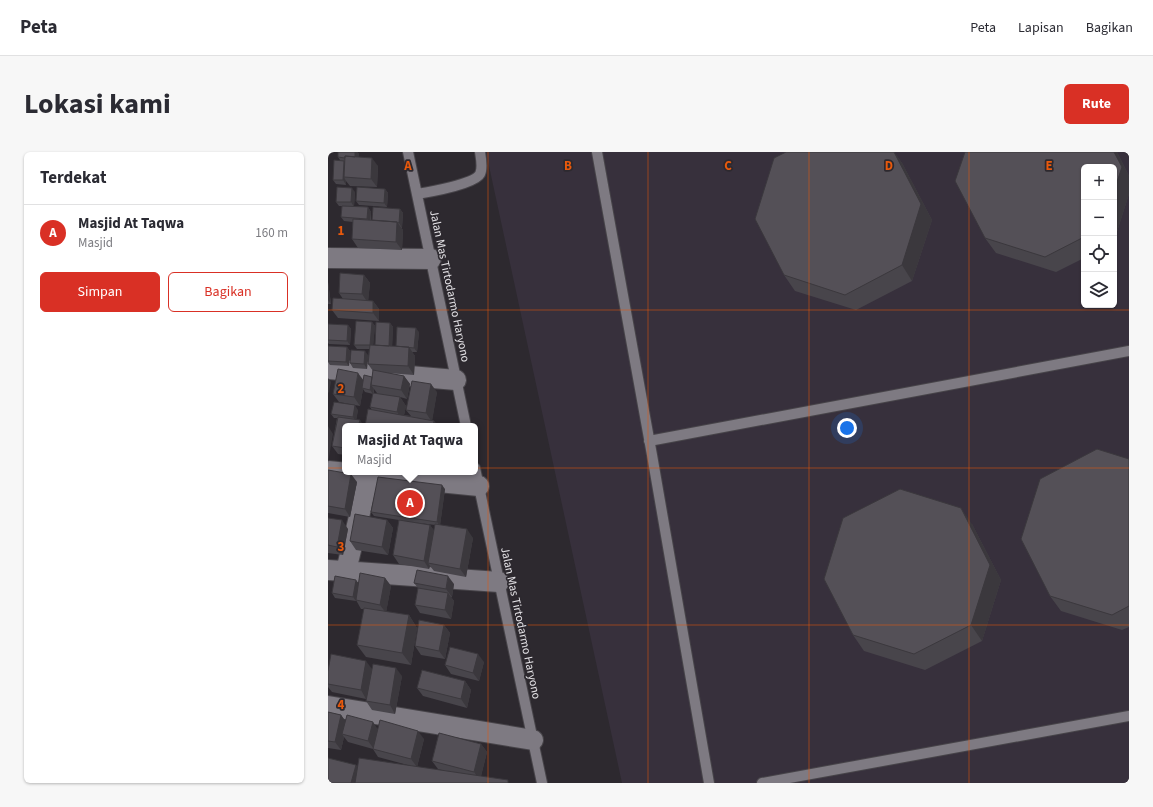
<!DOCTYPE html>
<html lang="id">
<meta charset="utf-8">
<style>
body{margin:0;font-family:"Source Sans 3",sans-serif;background:#f7f7f7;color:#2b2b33}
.controls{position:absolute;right:12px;top:12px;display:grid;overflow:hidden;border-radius:6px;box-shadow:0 1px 3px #0004}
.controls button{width:36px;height:36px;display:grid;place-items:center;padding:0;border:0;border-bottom:1px solid #e1e1e2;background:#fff;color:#2b2b33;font:20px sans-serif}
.you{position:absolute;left:519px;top:276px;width:14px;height:14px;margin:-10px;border:3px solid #fff;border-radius:50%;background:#1a73e8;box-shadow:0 0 0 6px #1a73e833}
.badge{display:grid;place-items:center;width:26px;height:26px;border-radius:50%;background:#d93025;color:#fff;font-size:13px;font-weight:700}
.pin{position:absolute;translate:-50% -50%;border:2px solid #fff;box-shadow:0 1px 4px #0006}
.popup{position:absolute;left:14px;top:271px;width:136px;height:52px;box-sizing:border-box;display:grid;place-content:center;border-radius:6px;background:#fff;filter:drop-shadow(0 1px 3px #0005);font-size:13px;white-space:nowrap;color:#7c7c81}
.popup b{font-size:15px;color:#2b2b33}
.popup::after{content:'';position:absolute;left:50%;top:100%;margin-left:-8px;border:8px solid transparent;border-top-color:#fff}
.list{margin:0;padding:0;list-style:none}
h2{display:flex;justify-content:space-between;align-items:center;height:52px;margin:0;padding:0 16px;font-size:17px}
h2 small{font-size:13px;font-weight:400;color:#7c7c81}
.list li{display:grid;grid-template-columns:26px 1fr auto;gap:12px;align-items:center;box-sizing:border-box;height:56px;padding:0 16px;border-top:1px solid #e1e1e2}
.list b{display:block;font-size:15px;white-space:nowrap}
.list p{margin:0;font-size:13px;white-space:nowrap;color:#7c7c81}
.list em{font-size:13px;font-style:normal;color:#7c7c81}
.actions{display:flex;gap:8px;padding:12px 16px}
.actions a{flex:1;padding:9px 0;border:1px solid #d93025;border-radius:6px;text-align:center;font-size:14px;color:#d93025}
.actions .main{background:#d93025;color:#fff}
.icon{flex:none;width:22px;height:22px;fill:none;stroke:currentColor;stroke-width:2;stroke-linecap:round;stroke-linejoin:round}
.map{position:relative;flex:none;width:801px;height:631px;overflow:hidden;border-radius:6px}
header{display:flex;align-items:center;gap:24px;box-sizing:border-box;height:56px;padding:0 20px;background:#fff;border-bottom:1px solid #e1e1e2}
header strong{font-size:19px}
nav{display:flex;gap:22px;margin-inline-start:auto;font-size:14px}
.intro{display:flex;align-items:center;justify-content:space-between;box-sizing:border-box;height:96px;padding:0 24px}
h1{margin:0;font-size:28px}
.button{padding:10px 18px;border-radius:6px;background:#d93025;color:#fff;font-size:14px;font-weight:700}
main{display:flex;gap:24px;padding:0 24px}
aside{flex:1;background:#fff;border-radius:6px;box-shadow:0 1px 3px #0004}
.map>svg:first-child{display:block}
</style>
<header>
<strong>Peta</strong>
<nav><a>Peta</a><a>Lapisan</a><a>Bagikan</a></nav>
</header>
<div class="intro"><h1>Lokasi kami</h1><a class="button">Rute</a></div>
<main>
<aside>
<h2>Terdekat<small></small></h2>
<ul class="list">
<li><span class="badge">A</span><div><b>Masjid At Taqwa</b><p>Masjid</p></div><em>160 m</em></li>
</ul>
<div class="actions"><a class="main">Simpan</a><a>Bagikan</a></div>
</aside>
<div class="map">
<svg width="801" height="631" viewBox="0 0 801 631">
<rect width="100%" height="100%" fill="#2d292f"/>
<path fill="#37303c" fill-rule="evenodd" d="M 158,0 L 801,0 L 801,631 L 294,631 ZM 756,15 L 786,15 L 786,153 L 756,153 Z"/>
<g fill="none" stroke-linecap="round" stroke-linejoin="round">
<g stroke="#474449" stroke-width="12">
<path id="lane" d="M 80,0 L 138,274
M 269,0 L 324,303 L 381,631
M 89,42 C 101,40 147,32 152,22 C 155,16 153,6 152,0
M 321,289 L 801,199
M 147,316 L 214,631
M 434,631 L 801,564"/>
</g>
<g stroke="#474449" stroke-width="22">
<path id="street" d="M 0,106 L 103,107
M 0,217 L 128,228
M 0,319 L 151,334
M 0,418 L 171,430
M 18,419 L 41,323
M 0,554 L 205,588"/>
</g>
<use href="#lane" stroke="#7e7a82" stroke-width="10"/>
<use href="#street" stroke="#7e7a82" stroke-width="20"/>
</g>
<path fill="#48454b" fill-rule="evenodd" d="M 27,0 L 29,0 L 31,2 L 30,5 L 50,14 L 49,35 L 22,34 L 18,29 L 18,33 L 8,32 L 5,28 L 12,8 L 10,5 Z
M 458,0 L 566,0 L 574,11 L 604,68 L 584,129 L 528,158 L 467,139 L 456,123 Z
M 637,0 L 789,0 L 801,24 L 801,42 L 786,89 L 786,15 L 756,15 L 756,106 L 728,120 L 668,101 L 657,86 Z
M 57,37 L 60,41 L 59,55 L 31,53 L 28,49 Z
M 27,40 L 26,54 L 40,55 L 43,60 L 43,68 L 44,68 L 72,57 L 75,61 L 74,76 L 73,76 L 75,78 L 74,98 L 30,96 L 24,87 L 25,70 L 16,69 L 13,65 L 14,54 L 11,54 L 8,50 Z
M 36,123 L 42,131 L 40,149 L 45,149 L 51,157 L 51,169 L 10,166 L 4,158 L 15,147 L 11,141 Z
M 0,130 L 3,152 L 0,152 Z
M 44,170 L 47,174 L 45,193 L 47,193 L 62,171 L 65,175 L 64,194 L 68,194 L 91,180 L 89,200 L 84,200 L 87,204 L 86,223 L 60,221 L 76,224 L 82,232 L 79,247 L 72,245 L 78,254 L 76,263 L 83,264 L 78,258 L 109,240 L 104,268 L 106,269 L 110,274 L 37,274 L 44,258 L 42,255 L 45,242 L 37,240 L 35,237 L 32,254 L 11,250 L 5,242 L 35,228 L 44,225 L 45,219 L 40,212 L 41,197 L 29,197 L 26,193 ZM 46,237 L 49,241 L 46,241 Z
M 0,172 L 20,173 L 23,177 L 22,193 L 1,192 L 0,191 Z
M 0,194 L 19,195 L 22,199 L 21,214 L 2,213 L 0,210 Z
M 40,203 L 39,217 L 25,216 L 22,211 Z
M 30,258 L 28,268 L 17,274 L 17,303 L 10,302 L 4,294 L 9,266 L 6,266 L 3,262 Z
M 801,307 L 801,475 L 794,478 L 733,459 L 722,444 Z
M 0,319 L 29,330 L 22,365 L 0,361 Z
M 91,320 L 107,320 L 107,323 Z
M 117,337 L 112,373 L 145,386 L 138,425 L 106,419 L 102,414 L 101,417 L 71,412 L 65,403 L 71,368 L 46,364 L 43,360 ZM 83,370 L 107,373 L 106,379 L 102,373 Z
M 0,366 L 20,377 L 15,403 L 0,401 Z
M 59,368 L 65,376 L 60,403 L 28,398 L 22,389 Z
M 644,372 L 673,428 L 654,489 L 597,518 L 536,499 L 525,483 Z
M 57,426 L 63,434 L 58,460 L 81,463 L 89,476 L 83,513 L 38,505 L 29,493 L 36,457 L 33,457 L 28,448 L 28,449 L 7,446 L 4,441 L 30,432 Z
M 86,431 L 126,432 L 124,445 L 123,445 L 126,449 L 123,467 L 92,461 L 87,453 L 90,436 Z
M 116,473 L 122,481 L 117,507 L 93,503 L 87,494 Z
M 156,510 L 151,529 L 123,522 L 117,513 Z
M 44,517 L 38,547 L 4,540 L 0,535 L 0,519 Z
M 74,524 L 67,562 L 44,558 L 38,549 Z
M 137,529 L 143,538 L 139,556 L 95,544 L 89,536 Z
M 0,560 L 13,563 L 17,569 L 50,577 L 96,587 L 89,615 L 117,619 L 110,617 L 104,609 L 153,592 L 159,600 L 153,624 L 0,631 L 28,613 L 30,616 L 87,615 L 50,605 L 45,597 L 20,590 L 16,585 L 13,598 L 0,596 Z"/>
<path fill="#3b383d" d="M 27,0 L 29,0 L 31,2 L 30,10 L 27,6 Z
M 566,0 L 574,11 L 604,68 L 584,129 L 574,113 Z
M 786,0 L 789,0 L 801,24 L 801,42 L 786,89 Z
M 44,6 L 50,14 L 49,35 L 43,27 Z
M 16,9 L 16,25 L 18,29 L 18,33 L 15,28 Z
M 24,36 L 27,40 L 26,55 L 23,50 Z
M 57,37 L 60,41 L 59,55 L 56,51 Z
M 40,55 L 43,60 L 42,71 L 39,67 Z
M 72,57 L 75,61 L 74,76 L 71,71 Z
M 69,70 L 75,78 L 74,98 L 68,90 Z
M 36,123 L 42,131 L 40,151 L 34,142 Z
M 0,130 L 3,152 L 0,148 Z
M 45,149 L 51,157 L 51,169 L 45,161 Z
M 44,170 L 47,174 L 45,198 L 42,193 Z
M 62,171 L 65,175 L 64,200 L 61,195 Z
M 20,173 L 23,177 L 22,193 L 19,189 Z
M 88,176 L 91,180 L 89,200 L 86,196 Z
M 19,195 L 22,199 L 21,214 L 18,210 Z
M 81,195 L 87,204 L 86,223 L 80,214 Z
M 37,199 L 40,203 L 39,217 L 36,212 Z
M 30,221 L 36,229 L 34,236 L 35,237 L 32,254 L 26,245 Z
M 76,224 L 82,232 L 79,247 L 73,238 Z
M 0,226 L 3,230 L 1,241 L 0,240 Z
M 103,232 L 109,240 L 104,270 L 98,261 Z
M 43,233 L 46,237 L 45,242 L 42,238 Z
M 72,245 L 78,254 L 75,268 L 69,260 Z
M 27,253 L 30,258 L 28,270 L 25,265 Z
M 32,268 L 36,274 L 30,274 Z
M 106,269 L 110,274 L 105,274 Z
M 0,274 L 5,282 L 0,311 Z
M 23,322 L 29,330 L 22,365 L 17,357 Z
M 114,333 L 117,337 L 112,374 L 109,370 Z
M 633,356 L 644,372 L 673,428 L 654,489 L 643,473 Z
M 14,368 L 20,377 L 15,403 L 9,395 Z
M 59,368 L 65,376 L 60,403 L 54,395 Z
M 102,373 L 108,381 L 100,411 L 102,414 L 101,417 L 96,409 Z
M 139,377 L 145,386 L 138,425 L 132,417 Z
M 120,424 L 126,432 L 124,445 L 118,437 Z
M 57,426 L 63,434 L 58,461 L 52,453 Z
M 28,428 L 31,432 L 28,449 L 25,445 Z
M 120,441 L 126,449 L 123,467 L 117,458 Z
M 81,463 L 89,476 L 83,513 L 74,501 Z
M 116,473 L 122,481 L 117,507 L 111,499 Z
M 150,502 L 156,510 L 151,529 L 145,521 Z
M 38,509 L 44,517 L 38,547 L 33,538 Z
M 68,516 L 74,524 L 67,562 L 62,553 Z
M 137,529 L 143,538 L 139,556 L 133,547 Z
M 13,563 L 19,571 L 14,582 L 16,585 L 13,598 L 7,590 Z
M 45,570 L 51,579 L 46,597 L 40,589 Z
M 90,579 L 96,587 L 89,615 L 83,607 Z
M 153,592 L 159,600 L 152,628 L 146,620 Z
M 28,613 L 33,622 L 31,631 L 23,631 Z"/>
<path fill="#545057" stroke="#3b383d" d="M 10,0 L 27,0 L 27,5 L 17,4 L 17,6 L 10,5 Z
M 458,0 L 566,0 L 593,52 L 574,113 L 517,143 L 456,123 L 427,67 L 446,6 Z
M 637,0 L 786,0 L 794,15 L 786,39 L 786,15 L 756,15 L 756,85 L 717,105 L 657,86 L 627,29 Z
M 17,4 L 44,6 L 43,27 L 16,25 Z
M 6,8 L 16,9 L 15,28 L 5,28 Z
M 9,35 L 24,36 L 23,50 L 8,50 Z
M 29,35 L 57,37 L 56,51 L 28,49 Z
M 14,54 L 40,55 L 39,67 L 13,65 Z
M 45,55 L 72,57 L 71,71 L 69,70 L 44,68 Z
M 25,67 L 69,70 L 68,90 L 24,87 Z
M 12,121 L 36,123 L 34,142 L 11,141 Z
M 5,146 L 45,149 L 45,161 L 4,158 Z
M 28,169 L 44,170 L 42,193 L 26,193 Z
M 48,170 L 62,171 L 61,194 L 47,193 Z
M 0,172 L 20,173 L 19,189 L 0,188 Z
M 69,175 L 88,176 L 86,196 L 68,194 Z
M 42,193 L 81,195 L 80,214 L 40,212 Z
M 0,194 L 19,195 L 18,210 L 0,209 Z
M 23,198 L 37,199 L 36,212 L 22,211 Z
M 10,217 L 30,221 L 26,245 L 5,242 Z
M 45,218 L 76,224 L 73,238 L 43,233 Z
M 36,223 L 44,225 L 42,238 L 34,236 Z
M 84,229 L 103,232 L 98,261 L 78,258 Z
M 45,241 L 72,245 L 69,260 L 42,255 Z
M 6,250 L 27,253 L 25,265 L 3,262 Z
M 40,257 L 106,269 L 105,274 L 37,274 Z
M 10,265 L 32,268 L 30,274 L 17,274 L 17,296 L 4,294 Z
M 769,297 L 801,307 L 801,454 L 784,463 L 722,444 L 693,387 L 712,327 Z
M 0,318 L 23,322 L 17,357 L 0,354 Z
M 50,325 L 114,333 L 109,370 L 43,360 Z
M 572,337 L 633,356 L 662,413 L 643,473 L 586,502 L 525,483 L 496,427 L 515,366 Z
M 27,362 L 59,368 L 54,395 L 22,389 Z
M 0,366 L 14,368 L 9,395 L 0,393 Z
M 71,368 L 102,373 L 96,409 L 65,403 Z
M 107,372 L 139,377 L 132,417 L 100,411 Z
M 89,418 L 120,424 L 118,437 L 86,431 Z
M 32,421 L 57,426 L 52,453 L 28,448 Z
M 7,424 L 28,428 L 25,445 L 4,441 Z
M 90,436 L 120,441 L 117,458 L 87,453 Z
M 36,456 L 81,463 L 74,501 L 29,493 Z
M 91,468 L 116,473 L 111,499 L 87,494 Z
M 122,495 L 150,502 L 145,521 L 117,513 Z
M 3,502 L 38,509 L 33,538 L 0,532 L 0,519 Z
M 45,512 L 68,516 L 62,553 L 38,549 Z
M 94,518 L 137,529 L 133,547 L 89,536 Z
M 0,560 L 13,563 L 7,590 L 0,589 Z
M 19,563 L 45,570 L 40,589 L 14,582 Z
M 52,568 L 90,579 L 83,607 L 45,597 Z
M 111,581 L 153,592 L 146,620 L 104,609 Z
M 0,606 L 28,613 L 23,631 L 0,631 Z
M 31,606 L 180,628 L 180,631 L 27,631 Z"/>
<path fill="none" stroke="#e8590c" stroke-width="1" stroke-opacity="0.55" d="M 160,0 L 160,631M 320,0 L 320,631M 481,0 L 481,631M 641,0 L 641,631M 0,158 L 801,158M 0,316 L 801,316M 0,473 L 801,473"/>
<g text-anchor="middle" stroke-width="3.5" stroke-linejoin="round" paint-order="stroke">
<g font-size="12" fill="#e6e4e8" stroke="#2d292f">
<text transform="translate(122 134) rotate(78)" y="4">Jalan Mas Tirtodarmo Haryono</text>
<text transform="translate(193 471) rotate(78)" y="4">Jalan Mas Tirtodarmo Haryono</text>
</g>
</g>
<g font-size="13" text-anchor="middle" font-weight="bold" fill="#e8590c" stroke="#2d292f" stroke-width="3.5" stroke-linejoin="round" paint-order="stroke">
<text x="80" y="18">A</text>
<text x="240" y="18">B</text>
<text x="400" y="18">C</text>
<text x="561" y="18">D</text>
<text x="721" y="18">E</text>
<text x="13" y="83">1</text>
<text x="13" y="241">2</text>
<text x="13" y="399">3</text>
<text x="13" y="557">4</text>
</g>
</svg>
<div class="controls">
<button>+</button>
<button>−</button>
<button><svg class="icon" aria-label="locate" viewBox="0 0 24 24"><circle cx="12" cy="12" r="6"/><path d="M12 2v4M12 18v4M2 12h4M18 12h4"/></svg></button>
<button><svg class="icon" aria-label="layers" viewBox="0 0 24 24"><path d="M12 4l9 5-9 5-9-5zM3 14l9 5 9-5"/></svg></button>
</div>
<div class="you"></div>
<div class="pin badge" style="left:82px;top:351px">A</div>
<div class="popup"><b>Masjid At Taqwa</b>Masjid</div>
</div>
</main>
